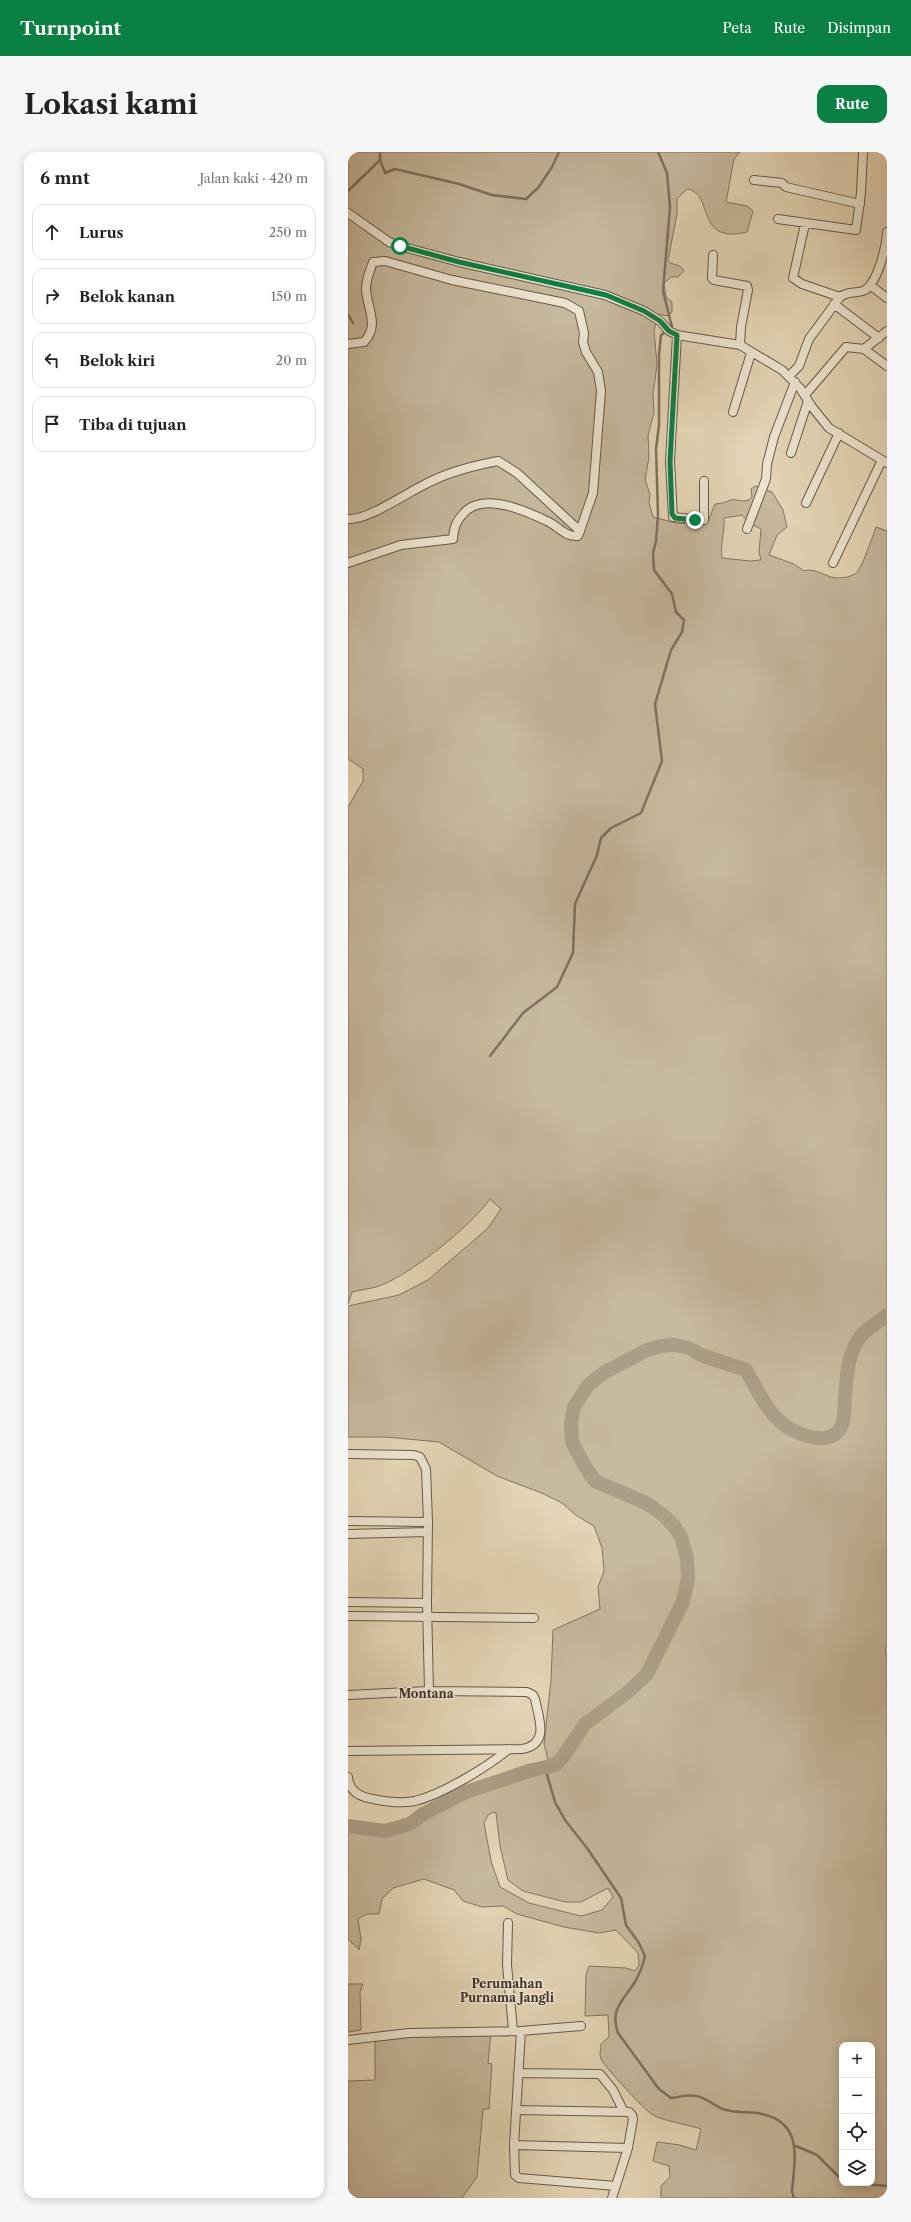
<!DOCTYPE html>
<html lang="id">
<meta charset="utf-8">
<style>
body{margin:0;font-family:"Libre Caslon Text",serif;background:#f6f6f6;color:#222}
.controls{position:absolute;right:12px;bottom:12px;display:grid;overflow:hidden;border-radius:8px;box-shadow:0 2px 10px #0003}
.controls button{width:36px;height:36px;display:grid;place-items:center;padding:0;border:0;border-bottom:1px solid #e0e0e0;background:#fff;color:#222;font:20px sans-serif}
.stop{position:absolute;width:12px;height:12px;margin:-9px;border:3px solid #0b8043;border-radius:50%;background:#fff}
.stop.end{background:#0b8043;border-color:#fff;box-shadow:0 1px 4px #0008}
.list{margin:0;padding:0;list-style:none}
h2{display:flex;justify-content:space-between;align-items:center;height:52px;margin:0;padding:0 16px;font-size:17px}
h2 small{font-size:13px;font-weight:400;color:#767676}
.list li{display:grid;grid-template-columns:26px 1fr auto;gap:12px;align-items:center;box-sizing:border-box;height:56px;margin:0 8px 8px;padding:0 8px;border:1px solid #e0e0e0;border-radius:12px}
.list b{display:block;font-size:15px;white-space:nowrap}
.list em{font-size:13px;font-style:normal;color:#767676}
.icon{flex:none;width:22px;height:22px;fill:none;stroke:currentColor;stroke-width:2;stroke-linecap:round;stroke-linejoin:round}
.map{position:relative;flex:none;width:539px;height:2046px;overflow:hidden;border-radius:12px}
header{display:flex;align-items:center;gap:24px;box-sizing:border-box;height:56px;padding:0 20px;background:#0b8043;color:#fff}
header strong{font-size:19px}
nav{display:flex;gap:22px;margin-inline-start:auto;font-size:14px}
.intro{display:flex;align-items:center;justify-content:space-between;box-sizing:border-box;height:96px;padding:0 24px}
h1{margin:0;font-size:28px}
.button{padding:10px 18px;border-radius:12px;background:#0b8043;color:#fff;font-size:14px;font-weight:700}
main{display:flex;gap:24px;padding:0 24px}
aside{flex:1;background:#fff;border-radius:12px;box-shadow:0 2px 10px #0003}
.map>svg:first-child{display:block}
</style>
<header>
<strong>Turnpoint</strong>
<nav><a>Peta</a><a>Rute</a><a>Disimpan</a></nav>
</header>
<div class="intro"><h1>Lokasi kami</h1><a class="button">Rute</a></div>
<main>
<aside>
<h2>6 mnt<small>Jalan kaki · 420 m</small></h2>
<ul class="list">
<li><svg class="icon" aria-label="ahead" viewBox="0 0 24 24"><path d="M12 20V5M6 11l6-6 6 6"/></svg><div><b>Lurus</b></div><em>250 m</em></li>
<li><svg class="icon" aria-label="right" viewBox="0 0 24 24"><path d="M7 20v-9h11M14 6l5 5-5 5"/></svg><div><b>Belok kanan</b></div><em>150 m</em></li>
<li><svg class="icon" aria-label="left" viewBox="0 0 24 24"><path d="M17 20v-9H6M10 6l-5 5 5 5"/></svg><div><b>Belok kiri</b></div><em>20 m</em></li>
<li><svg class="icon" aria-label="arrive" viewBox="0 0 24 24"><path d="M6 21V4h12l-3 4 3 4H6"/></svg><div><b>Tiba di tujuan</b></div></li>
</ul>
</aside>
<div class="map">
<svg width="539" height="2046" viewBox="0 0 539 2046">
<rect width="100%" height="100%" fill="#e4d5b6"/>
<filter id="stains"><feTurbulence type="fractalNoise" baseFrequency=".005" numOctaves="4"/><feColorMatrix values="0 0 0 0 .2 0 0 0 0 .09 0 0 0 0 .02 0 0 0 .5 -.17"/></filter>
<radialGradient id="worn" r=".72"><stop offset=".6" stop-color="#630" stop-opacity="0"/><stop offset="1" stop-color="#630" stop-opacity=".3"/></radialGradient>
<path fill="#c7b99e" stroke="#817464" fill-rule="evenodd" d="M 0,0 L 392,0 L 386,7 L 378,50 L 399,54 L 405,59 L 399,80 C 346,93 367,41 339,37 L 329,47 L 329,62 L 320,108 L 322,111 L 332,114 L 336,119 L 330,125 L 323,125 L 316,131 L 318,145 L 324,150 L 324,160 L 319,164 L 311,162 L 306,178 L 309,213 L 305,242 L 306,261 L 300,283 L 301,305 L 297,328 L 302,342 L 301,351 L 305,365 L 328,371 L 359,372 L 367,352 C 373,352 377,350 383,348 C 390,346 397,353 404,345 L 403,337 L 407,334 L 424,340 L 435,358 L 439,375 L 429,383 L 421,403 L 446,412 L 456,419 C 466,416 473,422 483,425 C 491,427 504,426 510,419 C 515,412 525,384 528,375 L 539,379 L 539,1494 L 537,1496 L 539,1505 L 539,2046 L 313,2046 L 313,2034 L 322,2025 L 321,2014 L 305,2009 L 309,1990 L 332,1993 L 348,1998 L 353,1977 C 341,1973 313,1968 305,1963 C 297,1959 256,1914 253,1907 C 251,1902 253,1896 253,1892 L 261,1885 L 260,1863 L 237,1864 L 238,1822 L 241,1814 L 278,1816 L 287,1819 L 291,1813 L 290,1801 L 268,1778 L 251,1781 L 216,1775 L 169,1762 L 155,1754 L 134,1755 L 115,1749 L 106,1738 L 76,1727 L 45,1736 L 34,1747 L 31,1762 L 19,1762 L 10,1767 L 13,1787 L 11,1798 L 0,1787 L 0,1678 L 23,1683 L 50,1679 L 69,1671 L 87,1659 L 201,1612 L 196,1592 L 203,1528 L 205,1478 L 252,1457 L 250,1435 L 256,1419 L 254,1396 L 246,1374 L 229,1364 L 214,1351 L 196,1342 L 149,1324 L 91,1290 L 38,1285 L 0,1285 L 0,1154 L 51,1143 L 80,1128 L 140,1076 L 153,1057 L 142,1047 C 124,1073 59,1126 28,1135 C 20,1137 12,1138 4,1140 L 0,1152 L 0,655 L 15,629 L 15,617 L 0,607 ZM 394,363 L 401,371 L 413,377 L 411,400 L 413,408 L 402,409 L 374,406 C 372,391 377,381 376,366 ZM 145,1660 L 148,1661 L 152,1694 L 160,1728 L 175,1739 L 217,1750 L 233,1750 L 260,1736 L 265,1745 L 254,1758 L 233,1764 L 181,1751 L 152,1735 L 143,1709 L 136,1671 L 140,1663 ZM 494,1893 L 524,1893 L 524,2031 L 494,2031 Z
M 0,1832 L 15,1832 L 12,1840 L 13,1878 L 0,1880 Z
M 143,1879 L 140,1911 L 144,1912 L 141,1957 L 135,1957 L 129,2025 L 114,2046 L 0,2046 L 0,1929 L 27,1928 L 27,1889 L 69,1884 Z"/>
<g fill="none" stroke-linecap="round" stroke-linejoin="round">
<path stroke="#7e7161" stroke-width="2.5" d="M 32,0 L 32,8 L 37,21 L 47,17 L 111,32 L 144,43 L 178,47 L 190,36 L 204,15 L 211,0
M 0,39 L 32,8
M 0,162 L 5,171
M 142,904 L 175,861 L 209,835 L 225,801 L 227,752 L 249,703 L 253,686 L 263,676 L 293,661 L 314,609 L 307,552 L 323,498 L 334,480 L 336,468 L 328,460 L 324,442 L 306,418 L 305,401 L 308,389 L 310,363 L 308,297 L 311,273 L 311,202 L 313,183 L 324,175 L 315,139 L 322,55 L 319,21 L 310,0
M 197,1616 L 207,1650 L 217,1668 L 239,1696 L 273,1746 L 278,1773 L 291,1791 L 297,1804 C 295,1812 293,1820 288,1828 C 277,1847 261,1856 270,1881 L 311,1937 L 323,1946 C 331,1945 341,1942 348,1944 C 358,1945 366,1954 375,1957 C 388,1962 402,1959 414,1962 C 455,1971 447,2006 444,2039 L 446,2046
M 448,1994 L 469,2003 L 494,2028
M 503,2031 L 539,2034"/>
<path stroke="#ab9d86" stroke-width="14" d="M 0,1674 L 37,1679 L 62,1672 L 75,1662 L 118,1640 L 184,1618 L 207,1613 L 214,1606 L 237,1572 L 280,1540 L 299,1522 L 335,1450 L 340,1427 L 339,1406 L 333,1385 L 326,1374 L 314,1362 L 298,1351 L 247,1329 L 238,1316 L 224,1290 L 223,1271 L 226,1255 L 240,1233 L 257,1220 L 299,1198 L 313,1194 L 327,1193 L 341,1196 L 353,1203 L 398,1218 C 416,1251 429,1281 470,1286 C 481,1287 489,1284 494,1273 C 497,1265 496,1254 497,1245 C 499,1224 499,1202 513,1184 C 519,1176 531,1170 539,1163"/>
<g stroke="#65584c" stroke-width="10">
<path id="minor" d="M 406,28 L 434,31 L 438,35 L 512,52
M 0,61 L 41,90 L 52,94 L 111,110 L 257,143 L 296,159 L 312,169 L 321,179 L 329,183 L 392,193 L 434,218 L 452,236 L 464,255 L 481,276 L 539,311
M 430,67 L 508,78 L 513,41 L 515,0
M 457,72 L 445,126 L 454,132 L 492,145
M 365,103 L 364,126 L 366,128 L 399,134 L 400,138 L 393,175 L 392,193
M 522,133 L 539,146
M 486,152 L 531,186
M 329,183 L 322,309 L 325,365 L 356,368 L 356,329
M 0,192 L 16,190 C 32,173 19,157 18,137 C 18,127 22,119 25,110 L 37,109 L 104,128 L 217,151 L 231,159 L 236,181 L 235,190 L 238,200 L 250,220 L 253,239 L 245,341 L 232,379
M 516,197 L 539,214
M 441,224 L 451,214 L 461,187 L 492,145 C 499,139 509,142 517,138 C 530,130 538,95 539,80
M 457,243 L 498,195 L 516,197 L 539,179
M 385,260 L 403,201
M 443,301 L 460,249
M 458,351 L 491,281
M 0,367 C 21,369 65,336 88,327 C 108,318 129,313 150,309 L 169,321 L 232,379 L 230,384 C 218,385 212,376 201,370 C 180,360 140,341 119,358 C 109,367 106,374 105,387 L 53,393 L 0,411
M 399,377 L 418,327 L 419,312 L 426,285 L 447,230
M 485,411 L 534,308
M 0,1302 L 66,1303 L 72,1305 L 78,1317 L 80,1370 L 79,1451 L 81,1539
M 0,1369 L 80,1370
M 0,1382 L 80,1380
M 0,1450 L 79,1451
M 0,1464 L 186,1466
M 0,1543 L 81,1539 L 179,1540 L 185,1543 L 187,1547 C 191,1567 202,1592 174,1597 L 0,1599
M 0,1625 C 1,1639 12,1645 25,1647 C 39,1650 53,1652 67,1649 C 95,1642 139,1615 161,1597
M 160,1771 L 159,1813 L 165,1878
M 173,1879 L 166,1993 L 167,2023 L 171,2026 L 268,2034
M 0,1888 L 61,1881 L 173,1879 L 233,1874
M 170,1921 L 252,1922 L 265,1938 L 276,1960
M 169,1958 L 281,1960 L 284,1963 L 285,1967 L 280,1996
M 166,1993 L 280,1996 L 264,2046"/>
</g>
<use href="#minor" stroke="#ede4d0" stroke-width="8"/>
</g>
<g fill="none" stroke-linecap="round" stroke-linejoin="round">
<path stroke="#0b8043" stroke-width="5" d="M 52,94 L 111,110 L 258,143 L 296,159 L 312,169 L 321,179 L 329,183 L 322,309 L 324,362 L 327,366 L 347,368"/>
</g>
<g text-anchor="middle" stroke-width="3.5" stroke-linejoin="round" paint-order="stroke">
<g font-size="12" font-weight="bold" fill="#3b2f29" stroke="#ede4d0">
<text x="78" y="1546">Montana</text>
<text x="159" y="1836">Perumahan<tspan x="159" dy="14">Purnama Jangli</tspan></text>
</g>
</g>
<rect width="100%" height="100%" filter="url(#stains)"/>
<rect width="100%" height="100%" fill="url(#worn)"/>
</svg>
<div class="controls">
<button>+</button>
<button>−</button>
<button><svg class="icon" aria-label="locate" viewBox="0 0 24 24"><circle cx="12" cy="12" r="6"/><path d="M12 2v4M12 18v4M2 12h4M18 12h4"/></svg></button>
<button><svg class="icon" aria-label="layers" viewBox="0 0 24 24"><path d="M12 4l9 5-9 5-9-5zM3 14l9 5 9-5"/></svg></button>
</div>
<div class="stop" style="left:52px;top:94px"></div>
<div class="stop end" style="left:347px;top:368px"></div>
</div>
</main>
